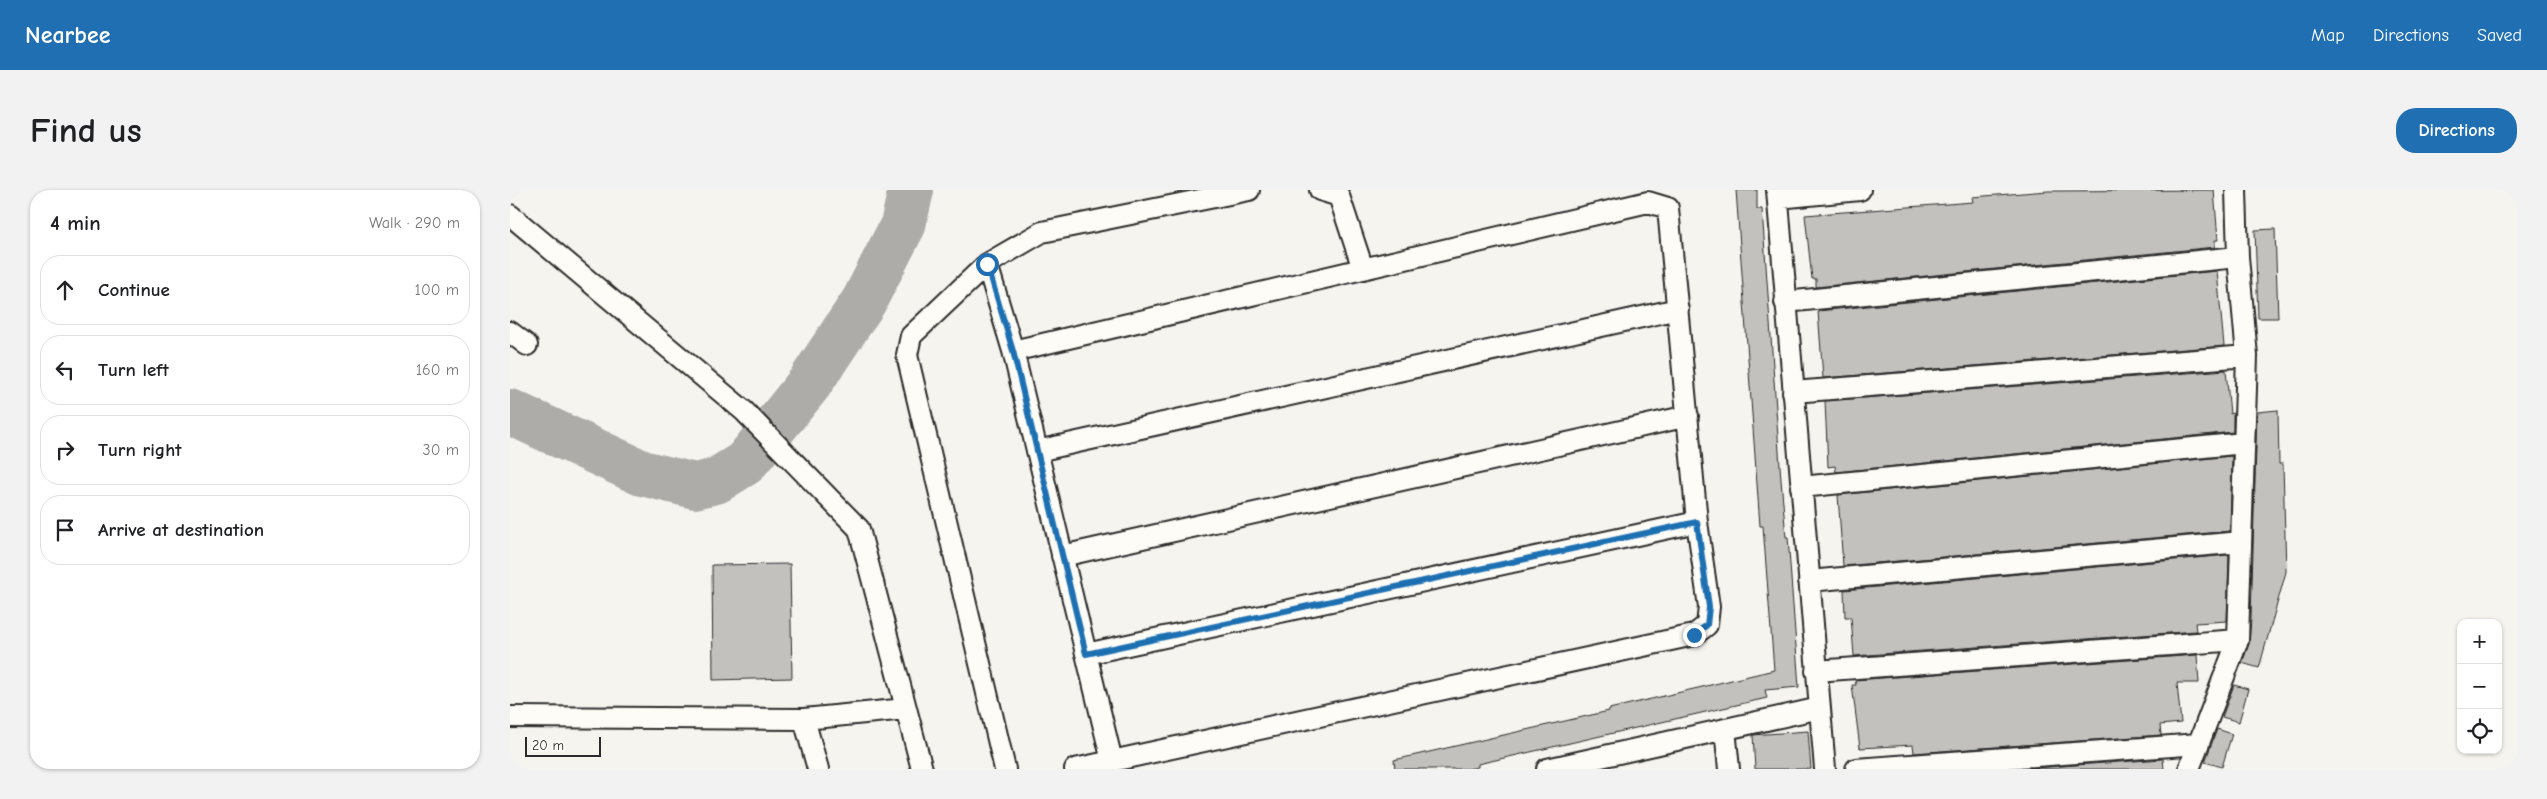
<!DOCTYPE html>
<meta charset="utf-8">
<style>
body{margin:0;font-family:"Comic Neue",sans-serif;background:#f2f2f2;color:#202124}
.controls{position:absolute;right:15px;bottom:15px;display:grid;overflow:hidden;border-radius:10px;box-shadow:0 1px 4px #0004}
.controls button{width:45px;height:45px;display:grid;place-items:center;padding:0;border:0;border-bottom:1px solid #e0e0e0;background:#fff;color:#202124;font:25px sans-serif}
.scale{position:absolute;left:15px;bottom:12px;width:76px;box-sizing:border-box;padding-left:5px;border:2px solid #2b2b2b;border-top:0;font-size:14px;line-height:18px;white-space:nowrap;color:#2b2b2b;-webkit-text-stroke:4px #fdfcf7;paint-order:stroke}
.stop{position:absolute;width:15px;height:15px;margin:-11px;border:4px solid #1f6fb2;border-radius:50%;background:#fff}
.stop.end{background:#1f6fb2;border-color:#fff;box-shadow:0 1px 5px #0008}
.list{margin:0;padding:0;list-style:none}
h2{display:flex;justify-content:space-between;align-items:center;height:65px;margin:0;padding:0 20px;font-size:21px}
h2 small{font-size:16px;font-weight:400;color:#757577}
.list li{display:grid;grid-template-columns:32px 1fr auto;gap:15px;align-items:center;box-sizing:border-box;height:70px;margin:0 10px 10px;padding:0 10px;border:1px solid #e0e0e0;border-radius:20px}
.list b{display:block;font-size:19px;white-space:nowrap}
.list em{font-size:16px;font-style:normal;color:#757577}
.icon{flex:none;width:28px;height:28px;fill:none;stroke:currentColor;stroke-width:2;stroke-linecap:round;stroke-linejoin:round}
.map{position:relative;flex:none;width:2007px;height:579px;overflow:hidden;border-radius:20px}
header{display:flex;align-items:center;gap:30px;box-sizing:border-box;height:70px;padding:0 25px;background:#1f6fb2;color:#fff}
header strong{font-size:24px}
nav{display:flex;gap:28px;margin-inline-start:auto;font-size:18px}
.intro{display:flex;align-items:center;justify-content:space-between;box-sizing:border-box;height:120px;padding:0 30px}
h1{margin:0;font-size:35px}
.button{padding:12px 22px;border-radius:20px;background:#1f6fb2;color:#fff;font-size:18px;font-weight:700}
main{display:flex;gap:30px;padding:0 30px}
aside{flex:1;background:#fff;border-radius:20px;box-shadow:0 1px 4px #0004}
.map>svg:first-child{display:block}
</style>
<header>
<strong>Nearbee</strong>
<nav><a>Map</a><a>Directions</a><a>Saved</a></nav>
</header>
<div class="intro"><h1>Find us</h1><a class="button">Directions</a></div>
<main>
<aside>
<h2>4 min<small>Walk · 290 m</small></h2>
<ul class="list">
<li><svg class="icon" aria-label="ahead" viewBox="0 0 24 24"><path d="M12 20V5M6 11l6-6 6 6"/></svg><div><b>Continue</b></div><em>100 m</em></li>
<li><svg class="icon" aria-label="left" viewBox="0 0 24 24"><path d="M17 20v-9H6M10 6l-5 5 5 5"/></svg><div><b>Turn left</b></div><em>160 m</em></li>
<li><svg class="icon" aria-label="right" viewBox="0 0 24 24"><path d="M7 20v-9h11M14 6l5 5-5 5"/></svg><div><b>Turn right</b></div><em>30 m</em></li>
<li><svg class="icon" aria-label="arrive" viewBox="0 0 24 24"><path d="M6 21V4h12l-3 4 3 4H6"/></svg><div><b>Arrive at destination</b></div></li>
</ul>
</aside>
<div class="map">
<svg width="2007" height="579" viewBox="0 0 2007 579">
<rect width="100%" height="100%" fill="#f5f4ef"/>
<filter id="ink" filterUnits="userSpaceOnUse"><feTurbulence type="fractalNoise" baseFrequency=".02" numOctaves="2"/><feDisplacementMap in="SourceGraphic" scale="10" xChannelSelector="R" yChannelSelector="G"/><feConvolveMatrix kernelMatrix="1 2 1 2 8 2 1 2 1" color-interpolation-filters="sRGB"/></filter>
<g filter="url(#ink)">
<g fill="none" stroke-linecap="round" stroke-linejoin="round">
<path stroke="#adaca9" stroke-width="46" d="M 0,222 L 132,283 L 185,296 L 206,291 L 235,273 L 299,194 L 354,111 L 393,35 L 401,0"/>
</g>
<path fill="#c2c1be" stroke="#2b2b2b" d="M 1226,0 L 1247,0 L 1247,19 L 1252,19 L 1271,290 L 1276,347 L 1278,347 L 1289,497 L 1255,500 L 1257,508 L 968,574 L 968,577 L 958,579 L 885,579 L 884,570 L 1099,521 L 1099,519 L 1264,480 L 1253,336 L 1250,336 Z
M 1704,0 L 1708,50 L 1705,50 L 1705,57 L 1306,97 L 1306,89 L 1302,89 L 1295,25 L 1463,12 L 1462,7 L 1538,1 Z
M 1765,39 L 1768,128 L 1748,128 L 1745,40 Z
M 1707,81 L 1714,156 L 1313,188 L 1308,121 Z
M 1716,180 L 1720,224 L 1723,223 L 1723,242 L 1326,282 L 1325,276 L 1318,277 L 1315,211 Z
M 1768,220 L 1769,274 L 1773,274 L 1776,382 L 1749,478 L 1732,473 L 1739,454 L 1741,429 L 1747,222 Z
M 1722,266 L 1720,341 L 1333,376 L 1328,305 Z
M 1719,365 L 1717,431 L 1685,433 L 1686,441 L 1344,466 L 1341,427 L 1335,427 L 1334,400 Z
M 280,374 L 282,488 L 203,490 L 202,375 Z
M 1687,465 L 1689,493 L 1667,493 L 1671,533 L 1650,535 L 1651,545 L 1404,563 L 1403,555 L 1350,558 L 1342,495 L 1346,495 L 1345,490 Z
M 1724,495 L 1738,499 L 1729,532 L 1712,527 Z
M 1707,539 L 1722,544 L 1712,577 L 1695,572 Z
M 1298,541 L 1301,579 L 1245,579 L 1243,545 Z
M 1653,569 L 1654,579 L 1509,579 Z"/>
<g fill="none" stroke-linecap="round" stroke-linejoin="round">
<g stroke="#2b2b2b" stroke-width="24">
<path id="minor" d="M 810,0 L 829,6 L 853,79
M 1267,0 L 1315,579
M 1268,8 L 1350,0
M 0,25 L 234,221 L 349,339 L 412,579
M 477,74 L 503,161 L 602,571
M 1275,112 L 1728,67
M 0,142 L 17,155
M 503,161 L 1138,12 L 1158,18 L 1187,332 L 1199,417 L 1197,435 L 1184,445 L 565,579
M 1283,202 L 1737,166
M 527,261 L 1168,119
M 1291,297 L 1734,253
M 552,366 L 1178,226
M 1299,391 L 1731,352
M 576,464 L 1187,332
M 1306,481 L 1728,450
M 0,527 L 294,529 L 396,519
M 294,529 L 308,579
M 1215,539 L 1219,579
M 495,579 L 397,165 L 401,146 L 477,74 L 532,42 L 739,0
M 1037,579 L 1310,518
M 1346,579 L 1689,554
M 1679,579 L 1728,450 L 1737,166 L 1728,67 L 1726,0"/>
</g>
<use href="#minor" stroke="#fdfcf7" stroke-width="20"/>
</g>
</g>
<g fill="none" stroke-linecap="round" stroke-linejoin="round" filter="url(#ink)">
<path stroke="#1f6fb2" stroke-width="6" d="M 477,74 L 503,161 L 576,464 L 1187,332 L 1199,417 L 1197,435 L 1184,445"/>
</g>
</svg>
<div class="controls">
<button>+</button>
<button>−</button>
<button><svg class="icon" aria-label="locate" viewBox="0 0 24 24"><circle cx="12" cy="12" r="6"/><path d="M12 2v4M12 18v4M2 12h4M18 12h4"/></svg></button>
</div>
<div class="scale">20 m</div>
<div class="stop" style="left:477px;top:74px"></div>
<div class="stop end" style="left:1184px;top:445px"></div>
</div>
</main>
